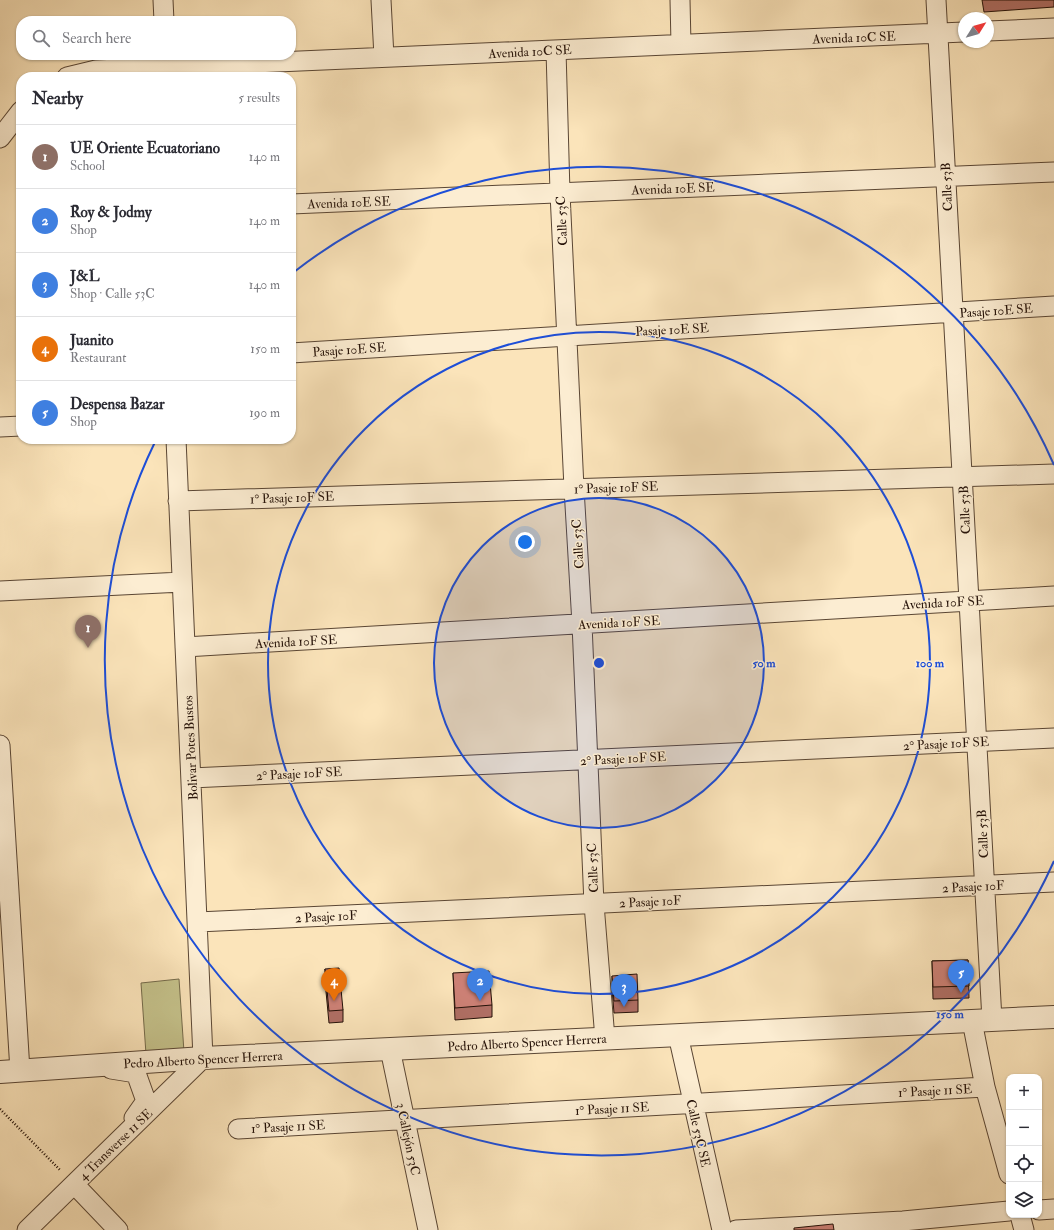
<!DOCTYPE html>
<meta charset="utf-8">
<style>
body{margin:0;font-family:"IM FELL Double Pica",serif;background:#f2f2f3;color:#2b2b33}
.controls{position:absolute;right:12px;bottom:12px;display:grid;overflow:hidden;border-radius:8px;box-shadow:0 1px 3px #0004}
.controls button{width:36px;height:36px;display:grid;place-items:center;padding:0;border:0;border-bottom:1px solid #e1e1e2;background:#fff;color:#2b2b33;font:20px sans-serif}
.compass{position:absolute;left:958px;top:12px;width:36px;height:36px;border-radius:50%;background:#fff;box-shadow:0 1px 3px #0004;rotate:53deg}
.you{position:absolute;left:525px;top:542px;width:14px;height:14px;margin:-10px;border:3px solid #fff;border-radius:50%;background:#1a73e8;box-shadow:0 0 0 6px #1a73e833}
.badge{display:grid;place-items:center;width:26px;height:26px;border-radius:50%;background:#111827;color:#fff;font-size:13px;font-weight:700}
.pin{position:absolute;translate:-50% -33px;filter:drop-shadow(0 1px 2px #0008)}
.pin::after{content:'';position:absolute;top:21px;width:14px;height:12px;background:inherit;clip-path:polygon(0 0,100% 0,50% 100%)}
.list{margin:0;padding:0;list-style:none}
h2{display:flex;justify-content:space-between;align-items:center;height:52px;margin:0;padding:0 16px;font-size:17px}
h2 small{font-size:13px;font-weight:400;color:#7c7c81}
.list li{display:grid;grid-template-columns:26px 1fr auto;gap:12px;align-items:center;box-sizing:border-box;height:64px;padding:0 16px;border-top:1px solid #e1e1e2}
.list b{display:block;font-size:15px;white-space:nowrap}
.list p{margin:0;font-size:13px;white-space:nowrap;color:#7c7c81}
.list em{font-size:13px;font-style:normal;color:#7c7c81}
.icon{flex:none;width:22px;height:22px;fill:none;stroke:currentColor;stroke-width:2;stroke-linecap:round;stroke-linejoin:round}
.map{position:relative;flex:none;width:1054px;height:1230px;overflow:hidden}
.search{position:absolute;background:#fff;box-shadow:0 1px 3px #0004;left:16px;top:16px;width:280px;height:44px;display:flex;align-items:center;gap:10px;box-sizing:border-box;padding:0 14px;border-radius:16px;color:#7c7c81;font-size:15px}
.panel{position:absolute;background:#fff;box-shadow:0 1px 3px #0004;left:16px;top:72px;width:280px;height:372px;border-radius:16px}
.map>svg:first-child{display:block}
</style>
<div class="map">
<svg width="1054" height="1230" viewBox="0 0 1054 1230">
<rect width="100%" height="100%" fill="#fbe4ba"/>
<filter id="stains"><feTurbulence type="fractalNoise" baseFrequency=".005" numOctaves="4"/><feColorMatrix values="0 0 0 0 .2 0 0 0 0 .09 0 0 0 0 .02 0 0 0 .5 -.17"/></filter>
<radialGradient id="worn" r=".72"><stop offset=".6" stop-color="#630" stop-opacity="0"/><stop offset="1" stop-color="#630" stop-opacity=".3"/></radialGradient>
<path fill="#c5c28b" stroke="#746a4a" d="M 179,979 L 184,1052 L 146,1054 L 141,983 Z"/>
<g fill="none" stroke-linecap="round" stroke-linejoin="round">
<g stroke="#5a4634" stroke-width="21">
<path id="minor" d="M 163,0 L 164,21
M 381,0 L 384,57
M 680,0 L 681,44
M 936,0 L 992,1020
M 988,31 L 1054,28
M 556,50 L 560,193 L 574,488 L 582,624 L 594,904 L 605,1039
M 67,77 L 96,70 L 964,32
M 0,138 L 21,111
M 291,204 L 1054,172
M 291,353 L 1054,306
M 0,427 L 21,426
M 178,501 L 1054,474
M 0,591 L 182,582
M 185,647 L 1054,596
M 0,745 L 20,1071
M 191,778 L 1054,738
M 198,922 L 1054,882
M 972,1021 L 985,1087 L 1009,1174
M 678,1035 L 722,1230
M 390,1049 L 428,1230
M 111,1069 L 136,1073 L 146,1101 L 134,1118
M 238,1129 L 985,1087
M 74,1184 L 118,1230
M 1039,1210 L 1054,1209
M 1020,1215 L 1024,1230
M 27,1230 L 203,1058 L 176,439
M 736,1230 L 903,1221 L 1009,1211"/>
</g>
<g stroke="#5a4634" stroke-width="24">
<path id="tertiary" d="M 0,1072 L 203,1058 L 1054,1017"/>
</g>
<path stroke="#241108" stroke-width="2.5" stroke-dasharray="1 2" stroke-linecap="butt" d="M 0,1109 L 60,1170"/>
<use href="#minor" stroke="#fcedd2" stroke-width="19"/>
<use href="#tertiary" stroke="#fcedd2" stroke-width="22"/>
</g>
<path fill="#b06f65" stroke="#241108" d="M 982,0 L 1054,0 L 1054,7 L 984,12 Z
M 968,960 L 969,998 L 933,999 L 932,961 Z
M 325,969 L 343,1010 L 343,1022 L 329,1023 L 325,981 Z
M 453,973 L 492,1005 L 492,1017 L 455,1020 Z
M 612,976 L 638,1000 L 638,1012 L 614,1013 L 612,988 Z"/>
<path fill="#cd8176" stroke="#241108" d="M 968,960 L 969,986 L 933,987 L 932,961 Z
M 339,968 L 343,1010 L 329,1011 L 325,969 Z
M 489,971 L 492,1005 L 455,1008 L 453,973 Z
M 637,974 L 638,1000 L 614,1001 L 612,976 Z
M 833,1224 L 834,1230 L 794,1230 L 794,1228 Z"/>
<circle cx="599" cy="663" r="165" fill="#1d4ed8" fill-opacity=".12"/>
<g fill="none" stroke="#1d4ed8" stroke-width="2">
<circle cx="599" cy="663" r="165"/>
<circle cx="599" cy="663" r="331"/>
<path d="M1054 861A496 496 0 1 1 155 442M294 272A496 496 0 0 1 1054 465"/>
</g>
<g text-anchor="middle" stroke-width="3" stroke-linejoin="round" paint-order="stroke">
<g font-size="13" fill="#241108" stroke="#fcedd2">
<text transform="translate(854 37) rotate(-2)" y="5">Avenida 10C SE</text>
<text transform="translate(530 51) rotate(-3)" y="5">Avenida 10C SE</text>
<text transform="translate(946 187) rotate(-93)" y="5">Calle 53B</text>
<text transform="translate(673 188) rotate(-2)" y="5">Avenida 10E SE</text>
<text transform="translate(349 202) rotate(-2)" y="5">Avenida 10E SE</text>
<text transform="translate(561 221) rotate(-93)" y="5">Calle 53C</text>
<text transform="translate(996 310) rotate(-4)" y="5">Pasaje 10E SE</text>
<text transform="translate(672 329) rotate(-3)" y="5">Pasaje 10E SE</text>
<text transform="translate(349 349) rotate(-4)" y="5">Pasaje 10E SE</text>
<text transform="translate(616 487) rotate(-2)" y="5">1° Pasaje 10F SE</text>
<text transform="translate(292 497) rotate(-2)" y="5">1° Pasaje 10F SE</text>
<text transform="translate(964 510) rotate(-93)" y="5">Calle 53B</text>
<text transform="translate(577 544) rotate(-94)" y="5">Calle 53C</text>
<text transform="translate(943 602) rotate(-3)" y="5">Avenida 10F SE</text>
<text transform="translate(619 622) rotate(-3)" y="5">Avenida 10F SE</text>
<text transform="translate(296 641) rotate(-3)" y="5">Avenida 10F SE</text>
<text transform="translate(946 743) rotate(-3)" y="5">2° Pasaje 10F SE</text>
<text transform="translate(190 748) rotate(-93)" y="5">Bolivar Potes Bustos</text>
<text transform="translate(623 758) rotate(-3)" y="5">2° Pasaje 10F SE</text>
<text transform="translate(299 773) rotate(-3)" y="5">2° Pasaje 10F SE</text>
<text transform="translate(982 834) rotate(-93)" y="5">Calle 53B</text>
<text transform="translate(592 868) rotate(-93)" y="5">Calle 53C</text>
<text transform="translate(973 886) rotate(-3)" y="5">2 Pasaje 10F</text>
<text transform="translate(650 901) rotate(-3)" y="5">2 Pasaje 10F</text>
<text transform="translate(326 916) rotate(-3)" y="5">2 Pasaje 10F</text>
<text transform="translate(527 1042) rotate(-3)" y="5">Pedro Alberto Spencer Herrera</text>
<text transform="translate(203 1059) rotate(-3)" y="5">Pedro Alberto Spencer Herrera</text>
<text transform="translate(935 1090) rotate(-3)" y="5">1° Pasaje 11 SE</text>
<text transform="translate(612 1108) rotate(-3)" y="5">1° Pasaje 11 SE</text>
<text transform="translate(288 1126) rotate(-3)" y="5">1° Pasaje 11 SE</text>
<text transform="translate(699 1133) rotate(77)" y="5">Calle 53C SE</text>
<text transform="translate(409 1139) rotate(78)" y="5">3 Callejón 53C</text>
<text transform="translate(115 1144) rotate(-44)" y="5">4 Transverse 11 SE</text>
</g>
</g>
<circle cx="599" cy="663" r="6" fill="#1d4ed8" stroke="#fcedd2" stroke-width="2"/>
<g font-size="12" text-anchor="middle" font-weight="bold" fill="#1d4ed8" stroke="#fcedd2" stroke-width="3" stroke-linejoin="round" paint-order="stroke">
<text x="764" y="667">50 m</text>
<text x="930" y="667">100 m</text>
<text x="950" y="1018">150 m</text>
</g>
<rect width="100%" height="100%" filter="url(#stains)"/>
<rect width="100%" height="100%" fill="url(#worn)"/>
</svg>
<div class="controls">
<button>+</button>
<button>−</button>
<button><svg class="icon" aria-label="locate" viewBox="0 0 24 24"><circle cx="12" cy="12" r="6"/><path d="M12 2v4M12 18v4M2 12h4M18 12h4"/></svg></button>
<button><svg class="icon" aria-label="layers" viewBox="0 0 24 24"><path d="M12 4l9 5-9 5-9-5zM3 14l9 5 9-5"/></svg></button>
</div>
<svg class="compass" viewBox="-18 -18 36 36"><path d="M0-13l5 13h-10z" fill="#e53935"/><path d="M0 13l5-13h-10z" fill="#7c7c81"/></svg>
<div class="you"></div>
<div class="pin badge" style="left:88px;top:648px;background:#8d6e63">1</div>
<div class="pin badge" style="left:480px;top:1001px;background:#3f7fe0">2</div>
<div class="pin badge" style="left:624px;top:1007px;background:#3f7fe0">3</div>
<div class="pin badge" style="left:334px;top:1001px;background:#e8710a">4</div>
<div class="pin badge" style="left:961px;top:993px;background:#3f7fe0">5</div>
<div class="search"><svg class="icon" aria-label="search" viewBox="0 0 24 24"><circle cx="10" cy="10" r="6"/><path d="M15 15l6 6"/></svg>Search here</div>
<section class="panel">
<h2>Nearby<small>5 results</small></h2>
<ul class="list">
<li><span class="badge" style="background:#8d6e63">1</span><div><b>UE Oriente Ecuatoriano</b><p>School</p></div><em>140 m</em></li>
<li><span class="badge" style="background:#3f7fe0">2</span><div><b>Roy &amp; Jodmy</b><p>Shop</p></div><em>140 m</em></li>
<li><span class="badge" style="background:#3f7fe0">3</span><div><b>J&amp;L</b><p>Shop · Calle 53C</p></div><em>140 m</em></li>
<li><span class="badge" style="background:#e8710a">4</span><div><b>Juanito</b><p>Restaurant</p></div><em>150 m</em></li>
<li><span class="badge" style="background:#3f7fe0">5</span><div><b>Despensa Bazar</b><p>Shop</p></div><em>190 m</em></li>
</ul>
</section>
</div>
